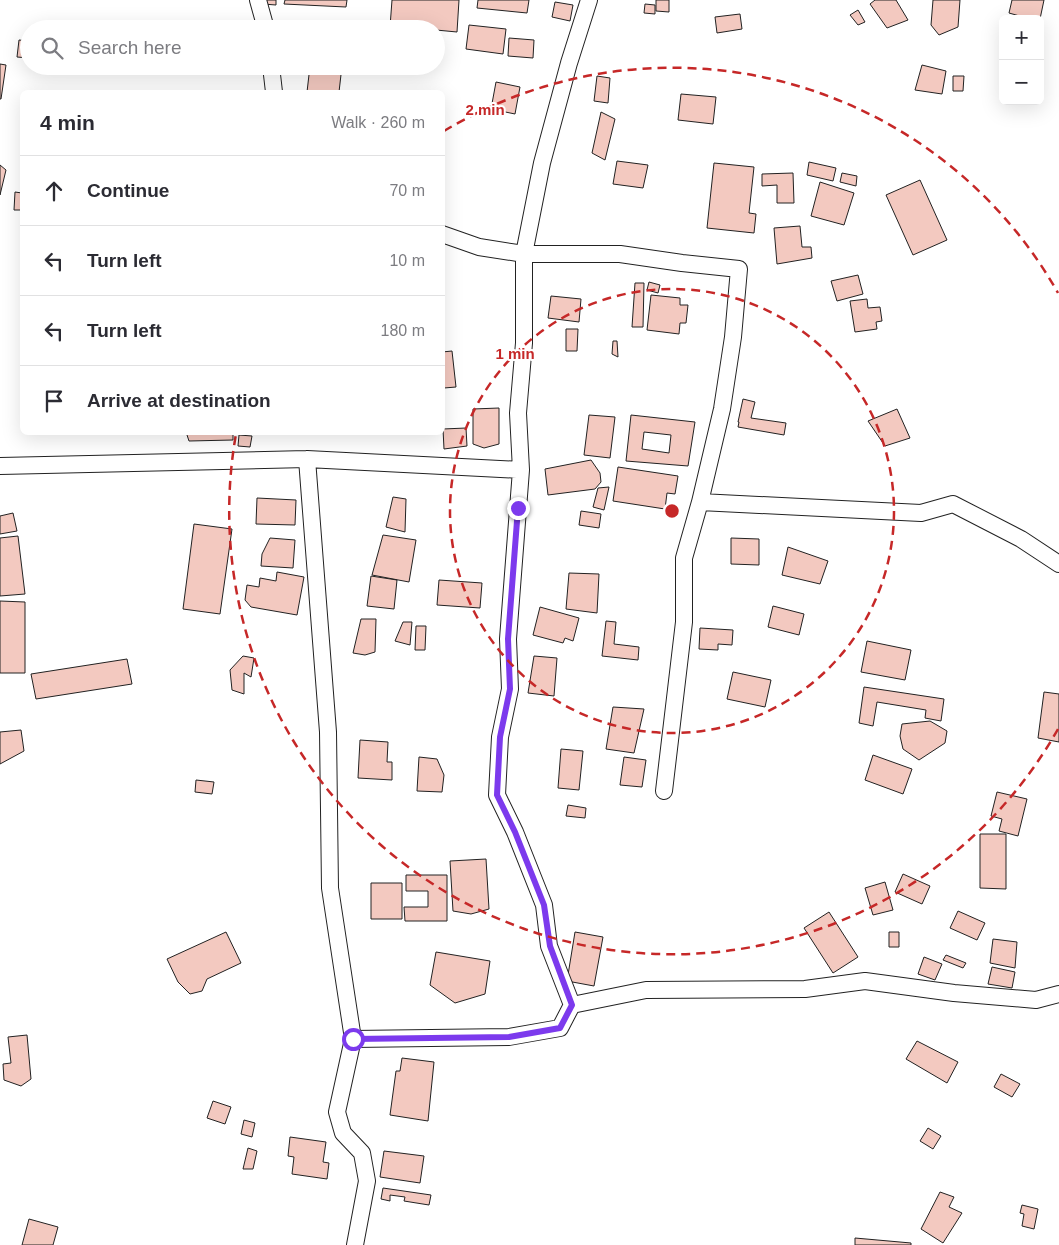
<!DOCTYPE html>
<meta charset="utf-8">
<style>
body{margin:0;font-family:Helvetica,sans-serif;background:#f2f2f3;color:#2b2b33}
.controls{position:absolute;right:15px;top:15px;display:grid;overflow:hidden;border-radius:8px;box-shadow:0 5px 20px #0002}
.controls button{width:45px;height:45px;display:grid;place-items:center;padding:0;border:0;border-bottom:1px solid #e1e1e2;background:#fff;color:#2b2b33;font:25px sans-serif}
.stop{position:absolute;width:15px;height:15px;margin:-11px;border:4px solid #7c3aed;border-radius:50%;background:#fff}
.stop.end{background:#7c3aed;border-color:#fff;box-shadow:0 1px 5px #0008}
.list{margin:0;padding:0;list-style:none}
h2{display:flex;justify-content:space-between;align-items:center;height:65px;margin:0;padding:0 20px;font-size:21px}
h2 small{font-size:16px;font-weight:400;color:#7c7c81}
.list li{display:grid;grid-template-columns:32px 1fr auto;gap:15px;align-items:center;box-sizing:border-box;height:70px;padding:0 20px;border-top:1px solid #e1e1e2}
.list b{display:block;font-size:19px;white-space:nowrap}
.list em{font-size:16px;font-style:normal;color:#7c7c81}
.icon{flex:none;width:28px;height:28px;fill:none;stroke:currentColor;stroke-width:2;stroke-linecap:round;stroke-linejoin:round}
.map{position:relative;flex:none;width:1059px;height:1245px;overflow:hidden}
.search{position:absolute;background:#fff;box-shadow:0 5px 20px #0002;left:20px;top:20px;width:425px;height:55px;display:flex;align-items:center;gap:12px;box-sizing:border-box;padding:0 18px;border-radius:28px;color:#7c7c81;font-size:19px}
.panel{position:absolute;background:#fff;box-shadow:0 5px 20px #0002;left:20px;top:90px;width:425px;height:345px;border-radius:8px}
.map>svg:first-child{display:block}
</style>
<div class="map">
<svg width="1059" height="1245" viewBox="0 0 1059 1245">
<rect width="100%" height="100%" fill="#fff"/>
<path fill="#f3c9c0" stroke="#222" fill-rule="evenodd" d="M 264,0 L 276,0 L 276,5 L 263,4 Z
M 285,0 L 347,0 L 346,7 L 284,4 Z
M 392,0 L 459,0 L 457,32 L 436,30 L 436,29 L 390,27 Z
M 478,0 L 529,0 L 527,13 L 477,8 Z
M 656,0 L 669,0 L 669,12 L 656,11 Z
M 875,0 L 896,0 L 908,20 L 887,28 L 870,4 Z
M 933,0 L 960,0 L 958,27 L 939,35 L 931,25 Z
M 1012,0 L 1044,0 L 1040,19 L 1030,19 L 1009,13 Z
M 555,2 L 573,5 L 570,21 L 552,17 Z
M 645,4 L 655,5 L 655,14 L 644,13 Z
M 858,10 L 865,22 L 858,25 L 850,15 Z
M 740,14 L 742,29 L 717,33 L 715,17 Z
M 469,25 L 506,29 L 503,54 L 466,49 Z
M 509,38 L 534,40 L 533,58 L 508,56 Z
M 19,40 L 29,41 L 29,58 L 17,57 Z
M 0,64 L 6,65 L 1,99 L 0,99 Z
M 922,65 L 946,71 L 942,94 L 915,90 Z
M 310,66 L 342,66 L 339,92 L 307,92 Z
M 597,76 L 610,78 L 608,103 L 594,101 Z
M 953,76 L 964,76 L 963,91 L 953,91 Z
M 496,82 L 520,87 L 515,114 L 491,109 Z
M 681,94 L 716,97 L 713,124 L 678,120 Z
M 601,112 L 615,119 L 605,160 L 592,153 Z
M 617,161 L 648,165 L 643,188 L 613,184 Z
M 809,162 L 836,168 L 833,181 L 807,175 Z
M 714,163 L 754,167 L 749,213 L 756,214 L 754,233 L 707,228 Z
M 0,165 L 6,170 L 0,195 Z
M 793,173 L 794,203 L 777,203 L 777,185 L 762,186 L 762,174 Z
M 842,173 L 857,176 L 856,186 L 840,182 Z
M 920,180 L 947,240 L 913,255 L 886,195 Z
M 820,182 L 854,193 L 844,225 L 811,216 Z
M 15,192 L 22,193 L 22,210 L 14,210 Z
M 800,226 L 802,247 L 811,247 L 812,258 L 777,264 L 774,228 Z
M 858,275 L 863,294 L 837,301 L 831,281 Z
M 649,282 L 660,285 L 658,293 L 647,290 Z
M 635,283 L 644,283 L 643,327 L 632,327 Z
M 651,295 L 680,298 L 680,305 L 688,305 L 686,323 L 680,323 L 679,334 L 647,330 Z
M 551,296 L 581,299 L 579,322 L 548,318 Z
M 867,299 L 868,308 L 880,307 L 882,321 L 876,322 L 877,329 L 855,332 L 850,301 Z
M 566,329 L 578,329 L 577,351 L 566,351 Z
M 613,341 L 617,341 L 618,357 L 612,354 Z
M 452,351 L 456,387 L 444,388 L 442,352 Z
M 743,399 L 755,402 L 751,418 L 786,423 L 784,435 L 738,427 L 739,422 L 738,422 Z
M 499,408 L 499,444 L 484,448 L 473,444 L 473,409 Z
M 897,409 L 910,438 L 885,446 L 868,421 Z
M 589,415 L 615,417 L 610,458 L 584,455 Z
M 631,415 L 695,422 L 688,466 L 626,461 ZM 644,432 L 671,435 L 669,453 L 642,449 Z
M 466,428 L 467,446 L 444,449 L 443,429 Z
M 186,432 L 233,432 L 233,440 L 189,441 Z
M 239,435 L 252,436 L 250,447 L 238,446 Z
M 591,460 L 600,473 L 601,482 L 595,489 L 548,495 L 545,469 Z
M 618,467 L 678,476 L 675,494 L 667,493 L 665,509 L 613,501 Z
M 609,487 L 604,510 L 593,507 L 598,488 Z
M 393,497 L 406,499 L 405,532 L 386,527 Z
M 257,498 L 296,500 L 295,525 L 256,524 Z
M 581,511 L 601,514 L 599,528 L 579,525 Z
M 13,513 L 17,531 L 0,534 L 0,516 Z
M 194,524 L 232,529 L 220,614 L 183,609 Z
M 383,535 L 416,540 L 409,582 L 372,575 Z
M 18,536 L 25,594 L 0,596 L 0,538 Z
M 270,538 L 295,540 L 293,568 L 261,566 L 262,554 Z
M 731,538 L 759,539 L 759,565 L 731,564 Z
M 788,547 L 828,561 L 820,584 L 782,575 Z
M 277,572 L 304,577 L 297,615 L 251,607 L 245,600 L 247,585 L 259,587 L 260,578 L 276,581 Z
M 569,573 L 599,574 L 597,613 L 566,609 Z
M 371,576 L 397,580 L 394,609 L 367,606 Z
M 439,580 L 482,583 L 480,608 L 437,605 Z
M 0,601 L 25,602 L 25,673 L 0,673 Z
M 773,606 L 804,614 L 799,635 L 768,627 Z
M 540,607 L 579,618 L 573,641 L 565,638 L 563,643 L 533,635 Z
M 361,619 L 376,619 L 375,652 L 365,655 L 353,653 Z
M 606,621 L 616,622 L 614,644 L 639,647 L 638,660 L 602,656 Z
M 403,622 L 412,622 L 410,645 L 395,641 Z
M 416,626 L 426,626 L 425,650 L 415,650 Z
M 700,628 L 733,630 L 732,645 L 718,644 L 718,650 L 699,649 Z
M 867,641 L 911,650 L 905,680 L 861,672 Z
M 243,656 L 254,658 L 251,677 L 244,673 L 244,694 L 232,690 L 230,670 Z
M 534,656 L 557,658 L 554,696 L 528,693 Z
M 127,659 L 132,684 L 36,699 L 31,674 Z
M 733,672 L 771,680 L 765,707 L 727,699 Z
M 864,687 L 944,699 L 941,721 L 925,718 L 926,710 L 877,702 L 873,726 L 859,723 Z
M 1044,692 L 1059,694 L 1059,742 L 1038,738 Z
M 613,707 L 644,709 L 634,753 L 606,749 Z
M 930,721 L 947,731 L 945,743 L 919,760 L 903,749 L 900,736 L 902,724 Z
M 21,730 L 24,751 L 0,764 L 0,732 Z
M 360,740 L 388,742 L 387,762 L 392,762 L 392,780 L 358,778 Z
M 561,749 L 583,751 L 579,790 L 558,788 Z
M 873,755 L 912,769 L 903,794 L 865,780 Z
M 419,757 L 437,759 L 444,775 L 442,792 L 417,791 Z
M 624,757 L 646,760 L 642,787 L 620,785 Z
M 196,780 L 214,782 L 212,794 L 195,792 Z
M 997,792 L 1027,799 L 1018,836 L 999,831 L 1002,819 L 991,816 Z
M 568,805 L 586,808 L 585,818 L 566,816 Z
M 980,834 L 1006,834 L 1006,889 L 980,888 Z
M 486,859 L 489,909 L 471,914 L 453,911 L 450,861 Z
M 903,874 L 930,886 L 922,904 L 895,892 Z
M 406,875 L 447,875 L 447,921 L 405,921 L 404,907 L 428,907 L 428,891 L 406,891 Z
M 885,882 L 893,910 L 873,915 L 865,888 Z
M 371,883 L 402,883 L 402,919 L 371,919 Z
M 958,911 L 985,923 L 977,940 L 950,928 Z
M 829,912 L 858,957 L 833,973 L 804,928 Z
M 226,932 L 241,963 L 207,979 L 202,991 L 190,994 L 178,982 L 167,959 Z
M 575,932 L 603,937 L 594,986 L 567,981 Z
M 889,932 L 899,932 L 899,947 L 889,947 Z
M 993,939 L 1017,942 L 1015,968 L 990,963 Z
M 436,952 L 490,961 L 485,994 L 455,1003 L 430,985 Z
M 946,955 L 966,963 L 963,968 L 943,960 Z
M 924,957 L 942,964 L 935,980 L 918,974 Z
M 992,967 L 1015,972 L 1012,988 L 988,984 Z
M 27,1035 L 31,1079 L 21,1086 L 4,1080 L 3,1064 L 11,1063 L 8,1037 Z
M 917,1041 L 958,1062 L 947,1083 L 906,1059 Z
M 402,1058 L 434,1062 L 428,1121 L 390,1115 L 396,1071 L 400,1071 Z
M 1001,1074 L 1020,1084 L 1012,1097 L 994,1087 Z
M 213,1101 L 231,1107 L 225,1124 L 207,1118 Z
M 244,1120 L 255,1123 L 252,1137 L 241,1134 Z
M 928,1128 L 941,1136 L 933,1149 L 920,1141 Z
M 290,1137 L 326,1142 L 323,1162 L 329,1163 L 327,1179 L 292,1174 L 294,1157 L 288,1156 Z
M 248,1148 L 257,1151 L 253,1169 L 243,1169 Z
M 384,1151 L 424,1156 L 420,1183 L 380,1177 Z
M 383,1188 L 431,1195 L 429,1205 L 404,1201 L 405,1197 L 390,1195 L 390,1201 L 381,1199 Z
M 940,1192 L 954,1197 L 949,1207 L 962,1213 L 943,1243 L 921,1229 Z
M 1022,1205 L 1038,1209 L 1034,1229 L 1022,1226 L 1024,1214 L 1020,1213 Z
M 29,1219 L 58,1227 L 53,1245 L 22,1245 Z
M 855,1238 L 911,1243 L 911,1245 L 855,1245 Z"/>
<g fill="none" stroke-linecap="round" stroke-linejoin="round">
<g stroke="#222" stroke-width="18">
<path id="street" d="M 258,0 L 266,29
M 271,66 L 274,92
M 442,234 L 479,247 L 524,254 L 620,254 L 682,263 L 739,269 L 733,337 L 722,409 L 700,502 L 921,513 L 953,504 L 1021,539 L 1059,564
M 307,459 L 328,732 L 330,888 L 353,1039 L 337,1112 L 343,1133 L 362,1153 L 367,1181 L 355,1245
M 0,466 L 307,459 L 521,470
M 664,791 L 684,622 L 684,558 L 700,502
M 572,1005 L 646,990 L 805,989 L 865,981 L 954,993 L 1036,1000 L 1059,994
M 353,1039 L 509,1037 L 560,1028 L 572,1005 L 549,946 L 544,905 L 515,832 L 497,795 L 500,737 L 510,689 L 508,639 L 521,470 L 518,413 L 524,343 L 524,254 L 542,163 L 569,63 L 589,0"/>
</g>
<use href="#street" stroke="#fff" stroke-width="16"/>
</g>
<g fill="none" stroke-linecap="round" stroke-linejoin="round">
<path stroke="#7c3aed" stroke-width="6" d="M 353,1039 L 509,1037 L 560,1028 L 572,1005 L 550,946 L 544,905 L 515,832 L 497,795 L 500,737 L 510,689 L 508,639 L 518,508"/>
</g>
<g fill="none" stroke="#c62828" stroke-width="2.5" stroke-dasharray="9 6">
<circle cx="672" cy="511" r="222"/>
<path d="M1058 729A443 443 0 0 1 236 434M444 131A443 443 0 0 1 1058 293"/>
</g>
<circle cx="672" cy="511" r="8" fill="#c62828" stroke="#fff" stroke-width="2.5"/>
<g font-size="15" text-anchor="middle" font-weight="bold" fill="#c62828" stroke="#fff" stroke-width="4" stroke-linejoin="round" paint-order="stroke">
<text x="485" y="115">2 min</text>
<text x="515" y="359">1 min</text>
</g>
</svg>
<div class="controls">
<button>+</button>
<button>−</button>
</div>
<div class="stop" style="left:353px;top:1039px"></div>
<div class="stop end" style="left:518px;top:508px"></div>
<div class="search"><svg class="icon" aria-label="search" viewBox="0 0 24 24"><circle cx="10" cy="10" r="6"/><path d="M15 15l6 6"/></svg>Search here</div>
<section class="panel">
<h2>4 min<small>Walk · 260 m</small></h2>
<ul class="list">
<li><svg class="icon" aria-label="ahead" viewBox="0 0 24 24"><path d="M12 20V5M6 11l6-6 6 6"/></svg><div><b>Continue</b></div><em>70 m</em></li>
<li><svg class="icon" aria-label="left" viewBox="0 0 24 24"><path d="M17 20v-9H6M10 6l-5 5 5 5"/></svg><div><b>Turn left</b></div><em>10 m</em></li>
<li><svg class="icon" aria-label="left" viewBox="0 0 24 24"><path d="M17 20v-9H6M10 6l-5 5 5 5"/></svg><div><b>Turn left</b></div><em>180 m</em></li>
<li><svg class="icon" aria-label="arrive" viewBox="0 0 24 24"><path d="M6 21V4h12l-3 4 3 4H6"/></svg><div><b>Arrive at destination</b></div></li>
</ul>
</section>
</div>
